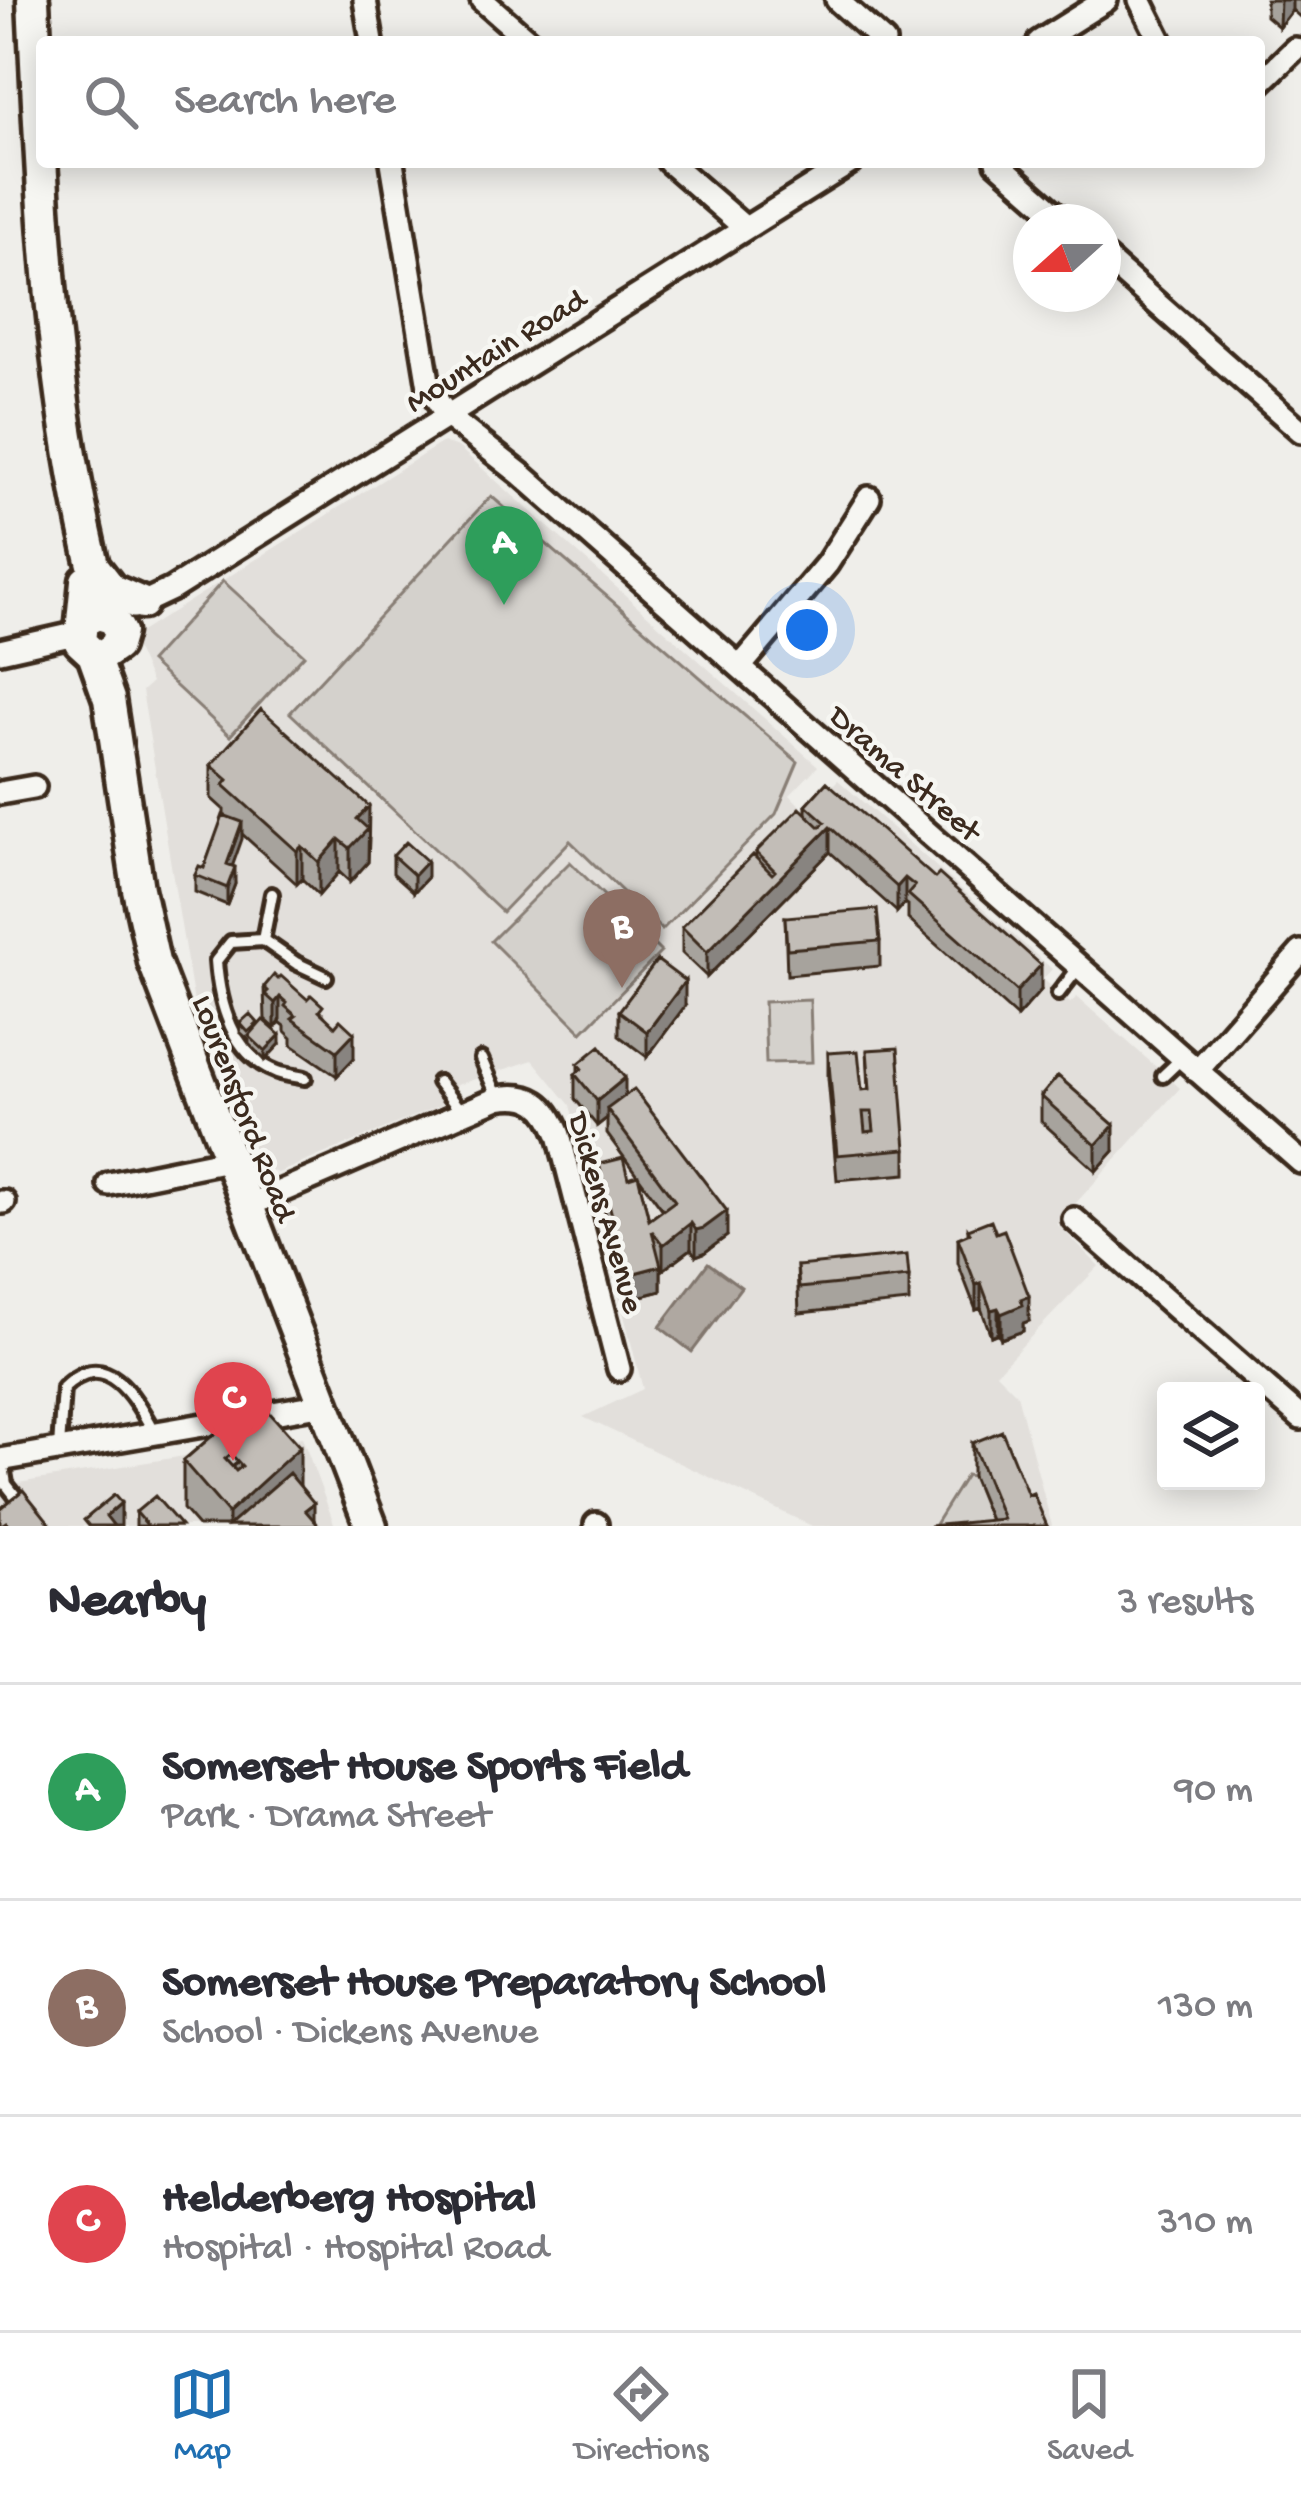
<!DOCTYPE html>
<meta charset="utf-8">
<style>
body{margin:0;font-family:"Gochi Hand",sans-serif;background:#f2f2f3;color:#2b2b33}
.controls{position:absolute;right:36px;bottom:36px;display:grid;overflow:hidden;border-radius:12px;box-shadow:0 6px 30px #0003}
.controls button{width:108px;height:108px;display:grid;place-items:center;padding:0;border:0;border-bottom:3px solid #e1e1e2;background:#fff;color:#2b2b33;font:60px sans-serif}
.compass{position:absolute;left:1013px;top:204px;width:108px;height:108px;border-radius:50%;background:#fff;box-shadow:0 6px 30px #0003;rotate:249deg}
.you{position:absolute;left:807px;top:630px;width:42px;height:42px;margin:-30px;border:9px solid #fff;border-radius:50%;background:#1a73e8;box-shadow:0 0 0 18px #1a73e833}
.badge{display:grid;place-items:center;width:78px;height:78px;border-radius:50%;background:#1f6fb2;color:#fff;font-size:39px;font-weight:700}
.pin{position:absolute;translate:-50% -99px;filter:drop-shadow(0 3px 6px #0008)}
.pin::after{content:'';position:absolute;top:63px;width:42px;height:36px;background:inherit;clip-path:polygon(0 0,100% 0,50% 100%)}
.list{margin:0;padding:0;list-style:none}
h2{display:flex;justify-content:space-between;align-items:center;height:156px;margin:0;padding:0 48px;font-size:51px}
h2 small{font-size:39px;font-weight:400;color:#7c7c81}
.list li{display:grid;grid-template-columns:78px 1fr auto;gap:36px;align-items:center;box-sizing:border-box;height:216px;padding:0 48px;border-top:3px solid #e1e1e2}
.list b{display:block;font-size:45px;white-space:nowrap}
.list p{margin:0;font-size:39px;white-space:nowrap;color:#7c7c81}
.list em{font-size:39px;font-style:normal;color:#7c7c81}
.icon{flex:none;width:66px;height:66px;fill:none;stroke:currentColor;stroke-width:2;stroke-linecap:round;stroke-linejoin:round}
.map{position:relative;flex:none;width:1301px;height:1526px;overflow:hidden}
.search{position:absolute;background:#fff;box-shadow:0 6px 30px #0003;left:36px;right:36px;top:36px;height:132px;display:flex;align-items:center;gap:30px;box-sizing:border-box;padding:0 42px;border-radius:12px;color:#7c7c81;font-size:45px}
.sheet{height:804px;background:#fff}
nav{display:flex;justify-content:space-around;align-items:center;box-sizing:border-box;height:168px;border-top:3px solid #e1e1e2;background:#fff;font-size:33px;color:#7c7c81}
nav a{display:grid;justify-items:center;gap:6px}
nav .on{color:#1f6fb2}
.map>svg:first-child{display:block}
</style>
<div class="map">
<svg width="1301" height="1526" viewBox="0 0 1301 1526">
<rect width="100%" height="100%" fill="#efeeea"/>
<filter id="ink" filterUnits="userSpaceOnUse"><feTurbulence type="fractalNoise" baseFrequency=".00833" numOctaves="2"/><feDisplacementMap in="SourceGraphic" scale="24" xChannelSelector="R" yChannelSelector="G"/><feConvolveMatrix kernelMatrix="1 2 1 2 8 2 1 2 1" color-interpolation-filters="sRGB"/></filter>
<g filter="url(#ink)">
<path fill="#e2dfdb" d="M 443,442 L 458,447 L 818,766 L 790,795 L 806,812 L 838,780 L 1052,969 L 1043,979 L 1070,1003 L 1077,997 L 1180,1088 L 1057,1224 L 1099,1266 L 996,1373 L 1017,1394 L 1052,1526 L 812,1526 L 583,1417 L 643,1389 L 570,1105 L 533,1060 L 439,1091 L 441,1105 L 278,1173 L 265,1169 L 258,1160 L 194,1003 L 142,691 L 151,683 L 131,638 Z
M 302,1437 L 335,1526 L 0,1526 L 0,1486 Z"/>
<path fill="#d4d1cc" stroke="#887e75" stroke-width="3" d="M 491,496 L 798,762 L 776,814 L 662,930 L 570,841 L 502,912 L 290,713 Z
M 223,581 L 304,655 L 230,736 L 150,662 Z
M 570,862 L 661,952 L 582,1032 L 491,941 Z
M 810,1000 L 812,1062 L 766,1063 L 764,1002 Z
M 966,1475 L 972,1476 L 992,1526 L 934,1526 Z"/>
<path fill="#afa8a1" stroke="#81766d" stroke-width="3" d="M 708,1263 L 741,1287 L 692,1352 L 660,1327 Z"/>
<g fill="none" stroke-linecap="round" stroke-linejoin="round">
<g stroke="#3b2a1e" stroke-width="20">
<path id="lane" d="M 263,940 L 272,894
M 1058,994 L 1079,967
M 481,1059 L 498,1098
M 1163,1076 L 1182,1058
M 305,1078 C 296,1076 285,1075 277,1072 C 232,1055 219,1003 216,961 L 231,942 L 263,940 L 296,963 L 326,977
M 438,1082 L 462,1113
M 59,1448 L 63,1388 C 108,1344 136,1400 155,1434
M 2,1460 L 6,1484 L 39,1526"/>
</g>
<g stroke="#3b2a1e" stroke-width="30">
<path id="street" d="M 365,0 L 372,42
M 482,0 L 530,42
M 837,0 L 884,42
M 1140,0 L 1161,42
M 1039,42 L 1106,0
M 1259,84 L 1295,49
M 392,162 L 429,387 L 447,416 L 522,475 L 1301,1162
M 669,162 L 745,228
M 997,162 L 1065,222
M 1103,256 L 1301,431
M 134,607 L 172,589 L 851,162
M 0,651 L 79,633
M 740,667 L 827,564 L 869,498
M 0,793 L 34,787
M 1197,1071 L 1301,952
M 109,1184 L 228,1160
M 0,1202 L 4,1202
M 247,1206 L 498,1098 C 532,1092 547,1104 559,1135 L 619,1369
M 1074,1219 L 1301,1418
M 0,1460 L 325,1404
M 596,1526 L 596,1524"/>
</g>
<g stroke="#3b2a1e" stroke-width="39">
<path id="secondary" d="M 33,0 C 43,205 50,416 106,615
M 94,567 L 112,590 L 142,603
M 85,620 L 98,614 L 112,618 L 120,632 L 116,646 L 103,655 L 93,654 L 80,642 L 86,581
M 93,654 L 109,699 L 138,889 L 154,962 L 371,1526"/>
</g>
<use href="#lane" stroke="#f6f6f2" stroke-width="10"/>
<use href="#street" stroke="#f6f6f2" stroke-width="21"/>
<use href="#secondary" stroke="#f6f6f2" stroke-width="30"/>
</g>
<path fill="#a7a39d" stroke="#3b2a1e" stroke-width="3" fill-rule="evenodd" d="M 1266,0 L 1301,0 L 1301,18 L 1292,10 L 1279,27 L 1266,16 Z
M 211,765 L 369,839 L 368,862 L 350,882 L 339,872 L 319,895 L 302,879 L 297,884 L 242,834 L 232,866 L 235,884 L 227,905 L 195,892 L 195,875 L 204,868 L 224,815 L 224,810 L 211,798 Z
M 827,782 L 1041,990 L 1017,1017 L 908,919 L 908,905 L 905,903 L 897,912 L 830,852 L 707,977 L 682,953 L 682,927 L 756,858 L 756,852 L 806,814 L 806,805 Z
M 393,856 L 427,878 L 414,892 L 393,873 Z
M 785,917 L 880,941 L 880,966 L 787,975 Z
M 264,987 L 323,1014 L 354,1058 L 337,1076 L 292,1045 L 292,1038 L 285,1031 L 285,1026 L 280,1022 L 275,1028 L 265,1019 Z
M 685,1006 L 647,1057 L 619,1036 L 619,1011 Z
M 240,1023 L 258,1025 L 280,1044 L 265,1060 L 249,1044 L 249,1040 L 240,1032 Z
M 867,1050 L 906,1149 L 906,1174 L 837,1180 L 828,1078 L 828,1053 L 862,1090 L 869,1089 Z
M 578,1064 L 625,1095 L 727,1236 L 704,1253 L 696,1256 L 691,1249 L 663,1270 L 661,1268 L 661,1291 L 627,1300 L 599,1189 L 599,1164 L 628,1178 L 637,1175 L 607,1134 L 607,1118 L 597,1126 L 575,1099 L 575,1074 L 578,1072 ZM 638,1176 L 663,1210 L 649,1220 Z
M 1041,1096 L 1114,1151 L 1096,1171 L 1041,1121 Z
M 968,1229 L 1029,1321 L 1023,1323 L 1023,1331 L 1001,1339 L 998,1333 L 991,1336 L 981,1308 L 976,1310 L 958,1263 L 958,1238 L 968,1234 Z
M 797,1266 L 909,1277 L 909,1302 L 799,1313 Z
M 241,1411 L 300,1486 L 314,1520 L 319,1526 L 198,1526 L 183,1509 L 183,1461 ZM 231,1454 L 238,1462 L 232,1467 L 225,1459 Z
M 972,1443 L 1028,1495 L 1047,1526 L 990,1520 L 972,1476 Z
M 136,1512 L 181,1526 L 136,1526 Z"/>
<path fill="#888480" stroke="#3b2a1e" stroke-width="3" d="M 1280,0 L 1292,0 L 1292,10 L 1279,27 Z
M 369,806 L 368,862 L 350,882 L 350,848 L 357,819 Z
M 242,822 L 242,839 L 227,881 L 227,864 Z
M 830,827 L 830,852 L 707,977 L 707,952 Z
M 339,839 L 339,872 L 319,895 L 319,862 Z
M 302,846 L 302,879 L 297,884 L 297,851 Z
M 427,861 L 427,878 L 414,892 L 414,875 Z
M 235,867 L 235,884 L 227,905 L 227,888 Z
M 905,878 L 905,903 L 897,912 L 897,887 Z
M 1041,965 L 1041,990 L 1017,1017 L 1017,991 Z
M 685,981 L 685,1006 L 647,1057 L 647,1032 Z
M 280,997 L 280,1022 L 275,1028 L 275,1003 Z
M 354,1033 L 354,1058 L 337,1076 L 337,1051 Z
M 280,1035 L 280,1044 L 265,1060 L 265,1051 Z
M 625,1078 L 625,1103 L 607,1109 L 607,1118 L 597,1126 L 597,1101 Z
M 1114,1125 L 1114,1151 L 1096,1171 L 1096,1145 Z
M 727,1211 L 727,1236 L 704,1253 L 696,1256 L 696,1230 Z
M 691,1223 L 691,1249 L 663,1270 L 663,1245 Z
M 661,1266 L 661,1291 L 627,1300 L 627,1275 Z
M 981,1283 L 981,1308 L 976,1310 L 976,1285 Z
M 1029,1296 L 1029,1321 L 1023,1323 L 1023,1331 L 1001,1339 L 1001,1314 L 1021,1299 Z
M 998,1308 L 998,1333 L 991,1336 L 991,1310 Z
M 300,1447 L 300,1495 L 228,1526 L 228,1513 Z
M 121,1503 L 121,1526 L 106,1526 L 106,1516 Z
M 314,1503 L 314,1526 L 305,1510 Z"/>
<path fill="#c2bdb7" stroke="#3b2a1e" stroke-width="3" fill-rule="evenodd" d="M 261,709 L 369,806 L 357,819 L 368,829 L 350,848 L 339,839 L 319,862 L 302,846 L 297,851 L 224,785 L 228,780 L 211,765 Z
M 827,782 L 935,878 L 939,874 L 1041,965 L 1017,991 L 908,894 L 915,886 L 905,878 L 897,887 L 830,827 L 707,952 L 682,927 L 753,855 L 772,874 L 775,871 L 756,852 L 800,808 L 820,827 L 825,822 L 806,805 Z
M 223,815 L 242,822 L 227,864 L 235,867 L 227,888 L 195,875 L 199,866 L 204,868 Z
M 406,842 L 427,861 L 414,875 L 393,856 Z
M 877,909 L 880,941 L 787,949 L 785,917 Z
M 657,960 L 685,981 L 647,1032 L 619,1011 Z
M 274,975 L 278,979 L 281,976 L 307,999 L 311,995 L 323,1006 L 319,1011 L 335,1026 L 340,1020 L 354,1033 L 337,1051 L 292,1019 L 296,1016 L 285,1006 L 287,1003 L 280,997 L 275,1003 L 265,994 L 268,991 L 264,987 Z
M 250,1014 L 258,1023 L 248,1032 L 240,1023 Z
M 263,1020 L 280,1035 L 265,1051 L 249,1036 Z
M 600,1046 L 625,1078 L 597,1101 L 575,1074 L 582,1069 L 578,1064 Z
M 898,1048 L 906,1149 L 837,1155 L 828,1053 L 858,1051 L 862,1090 L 870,1089 L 867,1050 ZM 863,1112 L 872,1112 L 874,1131 L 865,1132 Z
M 1058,1076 L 1114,1125 L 1096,1145 L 1041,1096 Z
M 634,1089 L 727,1211 L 704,1228 L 696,1230 L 691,1223 L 663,1245 L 652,1231 L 661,1266 L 627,1275 L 599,1164 L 623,1158 L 628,1178 L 638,1175 L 649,1220 L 675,1201 L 607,1109 Z
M 991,1220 L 996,1233 L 1004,1230 L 1029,1296 L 1021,1299 L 1023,1305 L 1001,1314 L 998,1308 L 991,1310 L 981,1283 L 976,1285 L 958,1238 L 970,1233 L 968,1229 Z
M 907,1255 L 909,1277 L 799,1288 L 797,1266 Z
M 241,1411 L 249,1421 L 269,1412 L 300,1447 L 228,1513 L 183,1461 ZM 231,1454 L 242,1466 L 236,1471 L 225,1459 Z
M 1002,1431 L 1028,1495 L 1033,1493 L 1047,1526 L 929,1526 L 1003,1519 L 972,1443 Z
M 289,1473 L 314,1503 L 305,1510 L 319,1526 L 228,1526 Z
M 23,1490 L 52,1526 L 9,1526 L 6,1522 L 0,1526 L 0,1509 Z
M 114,1495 L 121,1503 L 106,1516 L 114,1526 L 89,1526 L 84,1520 Z
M 155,1496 L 181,1526 L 148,1526 L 136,1512 Z"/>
</g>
<g text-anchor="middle" stroke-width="9" stroke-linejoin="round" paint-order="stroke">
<g font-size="33" fill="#3b2a1e" stroke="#f6f6f2">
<text transform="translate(494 348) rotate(-32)" y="12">Mountain Road</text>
<text transform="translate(907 771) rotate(41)" y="12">Drama Street</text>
<text transform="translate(247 1107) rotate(69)" y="12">Lourensford Road</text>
<text transform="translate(609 1212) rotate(74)" y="12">Dickens Avenue</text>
</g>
</g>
</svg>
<div class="controls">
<button><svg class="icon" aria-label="layers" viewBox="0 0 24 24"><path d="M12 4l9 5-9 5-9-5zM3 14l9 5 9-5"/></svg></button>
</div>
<svg class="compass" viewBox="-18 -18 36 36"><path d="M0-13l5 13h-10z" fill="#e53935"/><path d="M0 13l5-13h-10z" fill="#7c7c81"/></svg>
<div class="you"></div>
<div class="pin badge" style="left:504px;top:605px;background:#2e9e5b">A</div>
<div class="pin badge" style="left:622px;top:988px;background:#8d6e63">B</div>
<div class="pin badge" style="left:233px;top:1461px;background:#e0444e">C</div>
<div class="search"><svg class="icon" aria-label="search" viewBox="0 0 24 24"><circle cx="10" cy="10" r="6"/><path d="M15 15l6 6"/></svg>Search here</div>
</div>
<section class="sheet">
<h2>Nearby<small>3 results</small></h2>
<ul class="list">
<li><span class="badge" style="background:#2e9e5b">A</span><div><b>Somerset House Sports Field</b><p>Park · Drama Street</p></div><em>90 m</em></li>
<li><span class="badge" style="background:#8d6e63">B</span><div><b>Somerset House Preparatory School</b><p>School · Dickens Avenue</p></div><em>130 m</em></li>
<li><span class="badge" style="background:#e0444e">C</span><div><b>Helderberg Hospital</b><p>Hospital · Hospital Road</p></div><em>310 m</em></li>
</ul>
</section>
<nav>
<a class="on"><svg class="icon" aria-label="map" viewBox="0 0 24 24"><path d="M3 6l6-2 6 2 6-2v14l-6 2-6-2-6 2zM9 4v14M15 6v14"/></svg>Map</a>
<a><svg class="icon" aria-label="directions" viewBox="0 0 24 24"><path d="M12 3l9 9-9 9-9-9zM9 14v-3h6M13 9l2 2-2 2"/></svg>Directions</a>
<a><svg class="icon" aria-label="saved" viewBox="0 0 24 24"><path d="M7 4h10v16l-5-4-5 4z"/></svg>Saved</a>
</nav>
